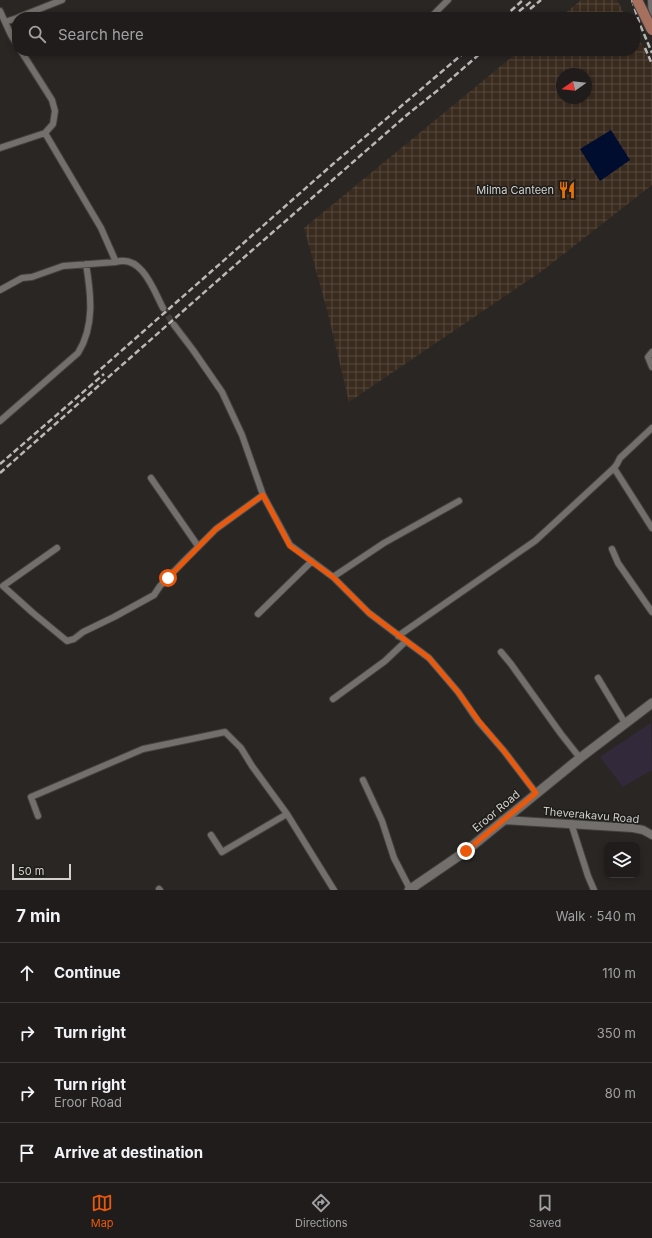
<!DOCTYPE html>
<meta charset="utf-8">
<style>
body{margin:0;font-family:Inter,sans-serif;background:#272524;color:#f1f3f6}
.controls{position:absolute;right:12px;bottom:12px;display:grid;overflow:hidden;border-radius:8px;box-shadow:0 2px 6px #0003}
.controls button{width:36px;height:36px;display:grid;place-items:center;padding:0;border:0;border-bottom:1px solid #3c3a3a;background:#1f1c1b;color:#f1f3f6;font:20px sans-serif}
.compass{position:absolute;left:556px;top:68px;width:36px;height:36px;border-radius:50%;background:#1f1c1b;box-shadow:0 2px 6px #0003;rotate:256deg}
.scale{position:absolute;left:12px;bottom:10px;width:59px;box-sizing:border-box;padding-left:4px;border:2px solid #d2d1cf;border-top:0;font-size:11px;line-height:14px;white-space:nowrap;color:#d2d1cf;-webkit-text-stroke:3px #1f1d1a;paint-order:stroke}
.stop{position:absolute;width:12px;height:12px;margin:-9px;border:3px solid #ea580c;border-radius:50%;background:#fff}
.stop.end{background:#ea580c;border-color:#fff;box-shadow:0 1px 4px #0008}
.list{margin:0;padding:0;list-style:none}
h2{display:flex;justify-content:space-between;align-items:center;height:52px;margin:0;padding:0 16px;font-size:17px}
h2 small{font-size:13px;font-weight:400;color:#a1a1a3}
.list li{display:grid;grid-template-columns:26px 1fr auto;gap:12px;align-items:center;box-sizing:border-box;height:60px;padding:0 16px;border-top:1px solid #3c3a3a}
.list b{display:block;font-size:15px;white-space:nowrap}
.list p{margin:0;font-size:13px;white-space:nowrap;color:#a1a1a3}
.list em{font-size:13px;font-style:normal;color:#a1a1a3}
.icon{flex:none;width:22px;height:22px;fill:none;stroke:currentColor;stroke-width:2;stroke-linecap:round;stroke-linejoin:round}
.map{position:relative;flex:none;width:652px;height:890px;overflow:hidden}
.search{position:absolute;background:#1f1c1b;box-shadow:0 2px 6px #0003;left:12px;right:12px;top:12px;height:44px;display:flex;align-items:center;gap:10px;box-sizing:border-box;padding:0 14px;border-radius:16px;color:#a1a1a3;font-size:15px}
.sheet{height:292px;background:#1f1c1b}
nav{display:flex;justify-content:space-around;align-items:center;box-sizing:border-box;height:56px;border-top:1px solid #3c3a3a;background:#1f1c1b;font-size:11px;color:#a1a1a3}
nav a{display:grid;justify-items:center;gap:2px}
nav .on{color:#ea580c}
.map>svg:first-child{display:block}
</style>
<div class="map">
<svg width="652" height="890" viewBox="0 0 652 890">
<defs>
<pattern id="industrial-grid" width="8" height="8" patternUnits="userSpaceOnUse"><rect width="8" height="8" fill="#3a2b1f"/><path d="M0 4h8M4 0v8" fill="none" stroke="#56493e"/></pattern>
</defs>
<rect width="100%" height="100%" fill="#292624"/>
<path fill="url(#industrial-grid)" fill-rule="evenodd" d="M 581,0 L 617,0 L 626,17 L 560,17 Z
M 635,32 L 652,62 L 652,185 L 542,271 L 349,402 L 327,310 L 304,228 L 519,51 L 635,51 ZM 562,74 L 586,74 L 586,98 L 562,98 Z"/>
<path fill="#322a3a" d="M 651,723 L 652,770 L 623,787 L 600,757 Z"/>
<path fill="#000d2f" d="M 611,130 L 630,160 L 600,181 L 580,149 Z"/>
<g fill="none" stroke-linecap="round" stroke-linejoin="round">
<path stroke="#42403e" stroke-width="6" stroke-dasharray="6 3" stroke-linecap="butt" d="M 163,308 L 174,325"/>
<g stroke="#43413f" stroke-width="8">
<path id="minor" d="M 651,0 L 652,25
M 0,11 L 11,35 L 17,45
M 19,17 L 62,0
M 431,17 L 448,0
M 5,22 L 17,18
M 45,133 L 101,228 L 116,262 C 142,254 154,291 163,308
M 0,148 L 45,133 L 53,124 L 55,111 L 52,100 L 21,51
M 0,290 L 22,278 L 32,277 L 63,266 L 116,262
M 174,325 L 193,350 L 222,392 L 242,435 L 263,495 L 290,545 L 333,577 L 369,613 L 406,641
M 652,352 L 648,357 L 652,367
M 0,421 L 78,353 C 95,326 91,294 86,264
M 614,468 L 652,528
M 151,478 L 198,546
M 57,548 L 3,586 L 33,613 L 67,641 L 74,639 L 83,632 L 114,617 L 154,595 L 160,586 L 183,562 L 216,529 L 263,495
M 612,549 L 618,563 L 652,612
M 333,577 L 384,543 L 459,501
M 258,614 L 312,561
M 398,636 L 535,541 L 614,468 L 617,464 L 620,458 L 652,428
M 501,652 L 511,664 L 561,734 L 580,758
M 598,678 L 625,723
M 333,699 L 385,661 L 406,641 L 429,658 L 458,692 L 478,721 L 504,751 L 536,793
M 363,780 L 382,821 L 394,858 L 410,889
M 38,816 L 31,797 L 143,749 L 225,732 L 241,748 L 252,766 L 287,814
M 571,823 L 588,876 L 594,890
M 211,835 L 222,852 L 287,814 L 334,890
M 159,889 L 160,890"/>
</g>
<g stroke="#43413f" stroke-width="10">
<path id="tertiary" d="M 503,820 L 633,828 L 643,830 L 652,835"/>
</g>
<g stroke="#43413f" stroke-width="11">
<path id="secondary" d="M 409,890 L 466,851 L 580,758 L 652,703"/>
</g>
<use href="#minor" stroke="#726f6c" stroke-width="6"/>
<use href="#tertiary" stroke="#726f6c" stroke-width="8"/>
<use href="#secondary" stroke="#726f6c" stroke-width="9"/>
<path stroke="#bab8b6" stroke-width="2.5" stroke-dasharray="6 3" stroke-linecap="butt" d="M 632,0 L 639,22 L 652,53
M 530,9 L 541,0
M 504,17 L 523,0
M 512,17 L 533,0
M 645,48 L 652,64
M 94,375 L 333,164 L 466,51
M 0,464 L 104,374
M 0,473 L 225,274 L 408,114 L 443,86 L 483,51"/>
<g stroke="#43413f" stroke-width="12" stroke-linecap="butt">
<path id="trunk-bridge" d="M 637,0 L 652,30"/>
</g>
<use href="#trunk-bridge" stroke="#a66f5e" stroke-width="10"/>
</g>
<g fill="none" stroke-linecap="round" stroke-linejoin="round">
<path stroke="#ea580c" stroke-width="5" d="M 168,578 L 216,529 L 263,495 L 290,546 L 333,577 L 369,613 L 429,658 L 458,692 L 478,720 L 504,751 L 536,793 L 466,851"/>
</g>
<defs>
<g id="restaurant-bare" transform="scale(1.38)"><path d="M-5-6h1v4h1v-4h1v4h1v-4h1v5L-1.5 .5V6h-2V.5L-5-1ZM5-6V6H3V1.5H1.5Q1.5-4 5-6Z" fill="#e8710a" stroke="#1f1d1a" stroke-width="2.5" paint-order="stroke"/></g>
</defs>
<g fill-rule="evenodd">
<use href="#restaurant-bare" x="567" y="190"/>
</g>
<g text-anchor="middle" stroke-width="3" stroke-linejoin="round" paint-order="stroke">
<g font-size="11" fill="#d2d1cf" stroke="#1f1d1a" text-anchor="end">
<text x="554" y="194">Milma Canteen</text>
</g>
<g font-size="11" fill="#d2d1cf" stroke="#1f1d1a">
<text transform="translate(496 811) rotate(-40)" y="4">Eroor Road</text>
<text transform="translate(591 815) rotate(5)" y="4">Theverakavu Road</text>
</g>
</g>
</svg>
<div class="controls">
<button><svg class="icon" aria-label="layers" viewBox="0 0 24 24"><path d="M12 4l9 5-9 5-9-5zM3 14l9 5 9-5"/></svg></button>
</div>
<svg class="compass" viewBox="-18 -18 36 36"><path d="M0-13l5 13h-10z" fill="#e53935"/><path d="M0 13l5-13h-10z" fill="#a1a1a3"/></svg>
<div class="scale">50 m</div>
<div class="stop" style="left:168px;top:578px"></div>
<div class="stop end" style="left:466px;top:851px"></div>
<div class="search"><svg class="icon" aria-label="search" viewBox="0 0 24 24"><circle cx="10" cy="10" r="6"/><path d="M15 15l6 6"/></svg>Search here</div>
</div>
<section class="sheet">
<h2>7 min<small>Walk · 540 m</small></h2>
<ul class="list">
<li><svg class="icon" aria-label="ahead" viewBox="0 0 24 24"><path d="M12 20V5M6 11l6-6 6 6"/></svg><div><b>Continue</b></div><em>110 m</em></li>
<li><svg class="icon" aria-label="right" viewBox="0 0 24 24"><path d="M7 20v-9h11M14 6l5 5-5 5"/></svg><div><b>Turn right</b></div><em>350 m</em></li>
<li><svg class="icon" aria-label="right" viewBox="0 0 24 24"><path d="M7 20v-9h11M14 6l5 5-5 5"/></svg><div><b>Turn right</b><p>Eroor Road</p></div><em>80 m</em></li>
<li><svg class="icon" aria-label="arrive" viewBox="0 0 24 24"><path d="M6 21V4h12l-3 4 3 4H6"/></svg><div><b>Arrive at destination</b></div></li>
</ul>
</section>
<nav>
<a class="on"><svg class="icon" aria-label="map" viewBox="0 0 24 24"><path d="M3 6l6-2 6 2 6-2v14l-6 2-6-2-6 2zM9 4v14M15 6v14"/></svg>Map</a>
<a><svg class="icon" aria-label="directions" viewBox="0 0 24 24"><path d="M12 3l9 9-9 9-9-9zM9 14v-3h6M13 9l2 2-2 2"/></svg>Directions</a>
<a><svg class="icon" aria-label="saved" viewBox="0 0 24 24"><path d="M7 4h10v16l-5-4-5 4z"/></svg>Saved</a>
</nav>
